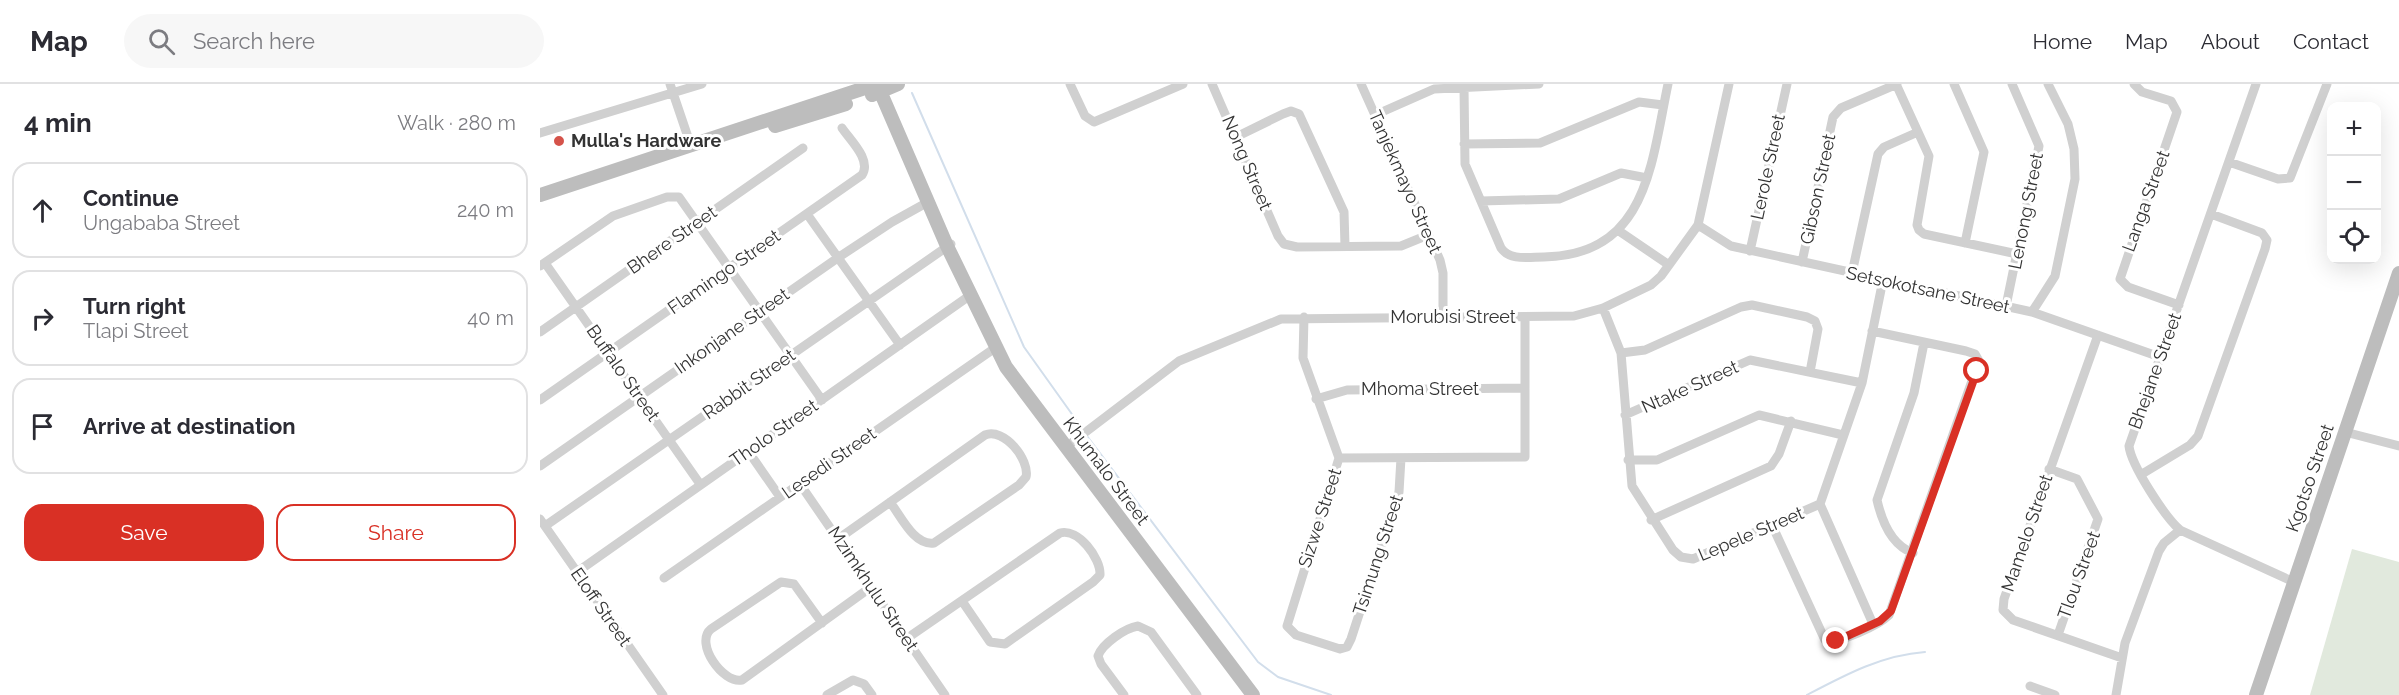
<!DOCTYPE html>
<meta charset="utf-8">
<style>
body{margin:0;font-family:Raleway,sans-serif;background:#f7f7f7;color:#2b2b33}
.controls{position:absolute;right:18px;top:18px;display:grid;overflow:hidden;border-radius:12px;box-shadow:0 6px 24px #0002}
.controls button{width:54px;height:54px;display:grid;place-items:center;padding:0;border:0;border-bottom:2px solid #e1e1e2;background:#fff;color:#2b2b33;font:30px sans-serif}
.stop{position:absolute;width:18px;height:18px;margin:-14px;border:4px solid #d93025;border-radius:50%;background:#fff}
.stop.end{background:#d93025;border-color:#fff;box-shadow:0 2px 6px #0008}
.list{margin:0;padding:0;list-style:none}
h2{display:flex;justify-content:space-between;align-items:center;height:78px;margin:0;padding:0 24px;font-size:26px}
h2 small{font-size:20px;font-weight:400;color:#7c7c81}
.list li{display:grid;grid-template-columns:39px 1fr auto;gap:18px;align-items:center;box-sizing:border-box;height:96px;margin:0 12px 12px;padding:0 12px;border:2px solid #e1e1e2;border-radius:18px}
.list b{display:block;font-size:22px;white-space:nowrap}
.list p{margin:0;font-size:20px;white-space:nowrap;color:#7c7c81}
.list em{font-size:20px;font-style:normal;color:#7c7c81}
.actions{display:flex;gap:12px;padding:18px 24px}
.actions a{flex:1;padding:14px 0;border:2px solid #d93025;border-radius:18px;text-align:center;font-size:21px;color:#d93025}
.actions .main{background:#d93025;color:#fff}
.icon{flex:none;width:33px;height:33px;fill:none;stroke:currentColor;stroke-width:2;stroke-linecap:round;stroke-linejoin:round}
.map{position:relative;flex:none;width:1859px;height:611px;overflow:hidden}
header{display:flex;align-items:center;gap:36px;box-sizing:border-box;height:84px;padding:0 30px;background:#fff;border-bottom:2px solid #e1e1e2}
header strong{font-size:28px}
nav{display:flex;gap:33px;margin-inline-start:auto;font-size:21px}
.search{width:420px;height:54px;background:#f7f7f7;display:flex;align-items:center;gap:15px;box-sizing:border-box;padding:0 21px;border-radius:33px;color:#7c7c81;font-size:22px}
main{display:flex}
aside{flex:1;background:#fff}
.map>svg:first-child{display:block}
</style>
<header>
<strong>Map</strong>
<div class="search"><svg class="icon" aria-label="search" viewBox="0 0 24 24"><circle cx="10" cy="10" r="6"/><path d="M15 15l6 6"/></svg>Search here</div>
<nav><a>Home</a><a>Map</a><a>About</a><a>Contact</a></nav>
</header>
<main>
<aside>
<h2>4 min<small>Walk · 280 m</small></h2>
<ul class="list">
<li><svg class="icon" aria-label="ahead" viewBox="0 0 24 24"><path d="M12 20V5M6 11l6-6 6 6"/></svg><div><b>Continue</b><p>Ungababa Street</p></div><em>240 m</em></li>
<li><svg class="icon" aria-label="right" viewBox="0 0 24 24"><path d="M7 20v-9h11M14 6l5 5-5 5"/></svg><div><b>Turn right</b><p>Tlapi Street</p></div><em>40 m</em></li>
<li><svg class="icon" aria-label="arrive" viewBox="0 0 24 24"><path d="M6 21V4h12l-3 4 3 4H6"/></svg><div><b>Arrive at destination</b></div></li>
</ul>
<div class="actions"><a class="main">Save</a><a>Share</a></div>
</aside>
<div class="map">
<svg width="1859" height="611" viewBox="0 0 1859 611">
<rect width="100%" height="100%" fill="#fff"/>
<path fill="#e1e9dd" d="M 1812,465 L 1859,478 L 1859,611 L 1770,611 Z"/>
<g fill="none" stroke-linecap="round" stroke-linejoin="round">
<path stroke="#d2deeb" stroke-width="2" d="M 372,9 L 484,263 L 544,347
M 547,352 L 718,578 L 738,593 L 791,611
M 1267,611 C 1305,591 1342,571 1385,568"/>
<path stroke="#d0d0d0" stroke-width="9" d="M 130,0 L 151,62
M 530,0 L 545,32 L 554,38 L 643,0
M 672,0 L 738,152 L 744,160 L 757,163 L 861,162 L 888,151
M 821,0 L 900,176 L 903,189 L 903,233
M 1356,0 L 1389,72 L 1377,141 L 1379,146 L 1384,150 L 1477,170
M 1414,0 L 1444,68 L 1425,159
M 1594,0 L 1602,8 L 1631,17 L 1637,28 L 1580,195 L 1588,203 L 1639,221
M 1716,0 L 1589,362 C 1591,381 1625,433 1640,446 L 1754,498
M 924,3 L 925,80 L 961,164 C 970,177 989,173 1004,173 C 1107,171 1111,81 1128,0
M 835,31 L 894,5 L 999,0
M 0,49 L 162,0
M 696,53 L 743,30 L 751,27 L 759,30 L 804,128 L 805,162
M 924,60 L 1000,59 L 1099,18 L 1123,21
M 1689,78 L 1738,95 L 1750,94 L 1787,0
M 941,117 L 1019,115 L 1081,89 L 1107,94
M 267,130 L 360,261
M 1158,141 L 1191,162 L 1492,228 L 1620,273
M 1079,147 L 1129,181
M 1210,167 L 1247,0
M 1262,178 L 1293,33 L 1301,24 L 1357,0
M 5,179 L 160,400
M 0,182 L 73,132 L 127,113 L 139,113 L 282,316
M 1312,189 L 1338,70 L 1344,63 L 1378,48
M 1466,222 L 1499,62 L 1472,0
M 1063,224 L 1081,269 L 1092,402 L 1133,466 L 1141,473 L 1153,475 L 1280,420 L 1322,299 L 1343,196
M 1492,228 L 1515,192 L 1535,95 L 1534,65 L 1528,40 L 1508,0
M 764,233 L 763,274 L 799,374
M 0,248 L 263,64
M 1558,251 L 1464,515 L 1463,526 L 1473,536 L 1582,574
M 1081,269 L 1105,266 L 1201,223 L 1212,221 L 1267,233 L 1275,237 L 1278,245 L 1270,288
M 776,315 L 807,306 L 985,304
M 0,316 L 322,91 C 332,76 310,56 302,44
M 1085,331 L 1210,276 L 1322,299
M 1805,348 L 1859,362
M 526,363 L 639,277 L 741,235 L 1034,232 L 1063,224 L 1111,201 L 1121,192 L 1158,141 L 1189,0
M 208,367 L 240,413
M 799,374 L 747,542 L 756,551 L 800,565 L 807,563 L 811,555 L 859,408 L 861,374
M 799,374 L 985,373 L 985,233
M 1088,376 L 1117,376 L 1219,331 L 1303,351
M 0,382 L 299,173 L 352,138 L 388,118
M 1509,385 L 1537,395 L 1558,435 L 1518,551
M 1602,390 L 1650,361 L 1658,352 L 1725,165 L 1727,156 L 1722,149 L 1671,130
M 260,400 L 405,611
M 1280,420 L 1333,540
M 0,435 L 123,611
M 1111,436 L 1231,382 L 1239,370 L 1251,337
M 1232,441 L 1285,556 C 1299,560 1339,541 1349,531 L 1439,277 L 1435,270 L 1426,267 L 1332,247
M 5,442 L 411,160
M 298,455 L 445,351 C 464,343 490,376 486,393 L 479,401 L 394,459 C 374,462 361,432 350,418
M 1373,469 C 1351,461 1342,438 1337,416 L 1374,309 L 1384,259
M 37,488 L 432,210
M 124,494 L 455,264
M 282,539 L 254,500 L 241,498 L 171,545 C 154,559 183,600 202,596 L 331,503
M 366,555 L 520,449 C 538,444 561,474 560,491 L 553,498 L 465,560 L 450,558 L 422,517
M 1490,602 L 1515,611
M 287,611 L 313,596 L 324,600 L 332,611
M 584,611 L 561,580 L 558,572 C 562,560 585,544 598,542 L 611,548 L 657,611
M 1576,611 L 1585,559 L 1619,467 L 1624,459 L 1640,446"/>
<path stroke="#bdbdbd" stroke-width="14" d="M 337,0 L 407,162 L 466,283 L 713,611
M 332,11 L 358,0
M 235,42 L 306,20
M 0,111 L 337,0
M 1716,611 L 1859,189"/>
</g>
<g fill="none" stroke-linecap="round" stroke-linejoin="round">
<path stroke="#d93025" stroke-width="8" d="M 1296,557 L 1340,537 L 1351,527 L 1437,287"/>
</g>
<circle fill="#d5534a" stroke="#fff" stroke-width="2" cx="19" cy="57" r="6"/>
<g text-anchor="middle" stroke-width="6" stroke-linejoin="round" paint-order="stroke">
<g font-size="18" font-weight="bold" fill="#333" stroke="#fff" text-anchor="start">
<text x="31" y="63">Mulla's Hardware</text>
</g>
<g font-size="18" fill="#333" stroke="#fff">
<text transform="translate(707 79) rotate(67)" y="6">Nong Street</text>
<text transform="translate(1228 83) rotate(-78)" y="6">Lerole Street</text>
<text transform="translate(865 98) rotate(66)" y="6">Tanjekmayo Street</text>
<text transform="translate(1278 105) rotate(-78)" y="6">Gibson Street</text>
<text transform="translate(1606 117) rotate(-70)" y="6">Langa Street</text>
<text transform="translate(1486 127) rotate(-79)" y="6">Lenong Street</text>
<text transform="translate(132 156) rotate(-35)" y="6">Bhere Street</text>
<text transform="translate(184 188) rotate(-35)" y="6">Flamingo Street</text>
<text transform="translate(1388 206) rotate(12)" y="6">Setsokotsane Street</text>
<text x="913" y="239">Morubisi Street</text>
<text transform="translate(192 247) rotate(-35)" y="6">Inkonjane Street</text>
<text transform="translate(1615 287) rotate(-70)" y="6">Bhejane Street</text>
<text transform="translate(83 289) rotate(55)" y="6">Buffalo Street</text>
<text transform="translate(209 300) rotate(-35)" y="6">Rabbit Street</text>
<text transform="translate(1150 303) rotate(-24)" y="6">Ntake Street</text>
<text x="880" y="311">Mhoma Street</text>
<text transform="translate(234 349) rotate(-35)" y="6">Tholo Street</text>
<text transform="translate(289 379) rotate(-35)" y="6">Lesedi Street</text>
<text transform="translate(566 387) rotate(53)" y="6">Khumalo Street</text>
<text transform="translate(1770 394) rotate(-71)" y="6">Kgotso Street</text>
<text transform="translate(780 434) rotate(-72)" y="6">Sizwe Street</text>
<text transform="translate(1487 449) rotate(-71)" y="6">Mamelo Street</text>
<text transform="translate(1211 450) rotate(-23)" y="6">Lepele Street</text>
<text transform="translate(838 471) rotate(-72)" y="6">Tsimung Street</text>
<text transform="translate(1539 491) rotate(-70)" y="6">Tlou Street</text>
<text transform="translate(333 505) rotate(56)" y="6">Mzimkhulu Street</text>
<text transform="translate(61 523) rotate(55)" y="6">Eloff Street</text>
</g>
</g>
</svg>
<div class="controls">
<button>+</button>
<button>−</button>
<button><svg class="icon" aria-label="locate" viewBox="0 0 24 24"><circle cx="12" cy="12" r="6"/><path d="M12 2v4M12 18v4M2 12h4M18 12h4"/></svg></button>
</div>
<div class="stop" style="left:1437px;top:287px"></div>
<div class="stop end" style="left:1296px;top:557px"></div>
</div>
</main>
